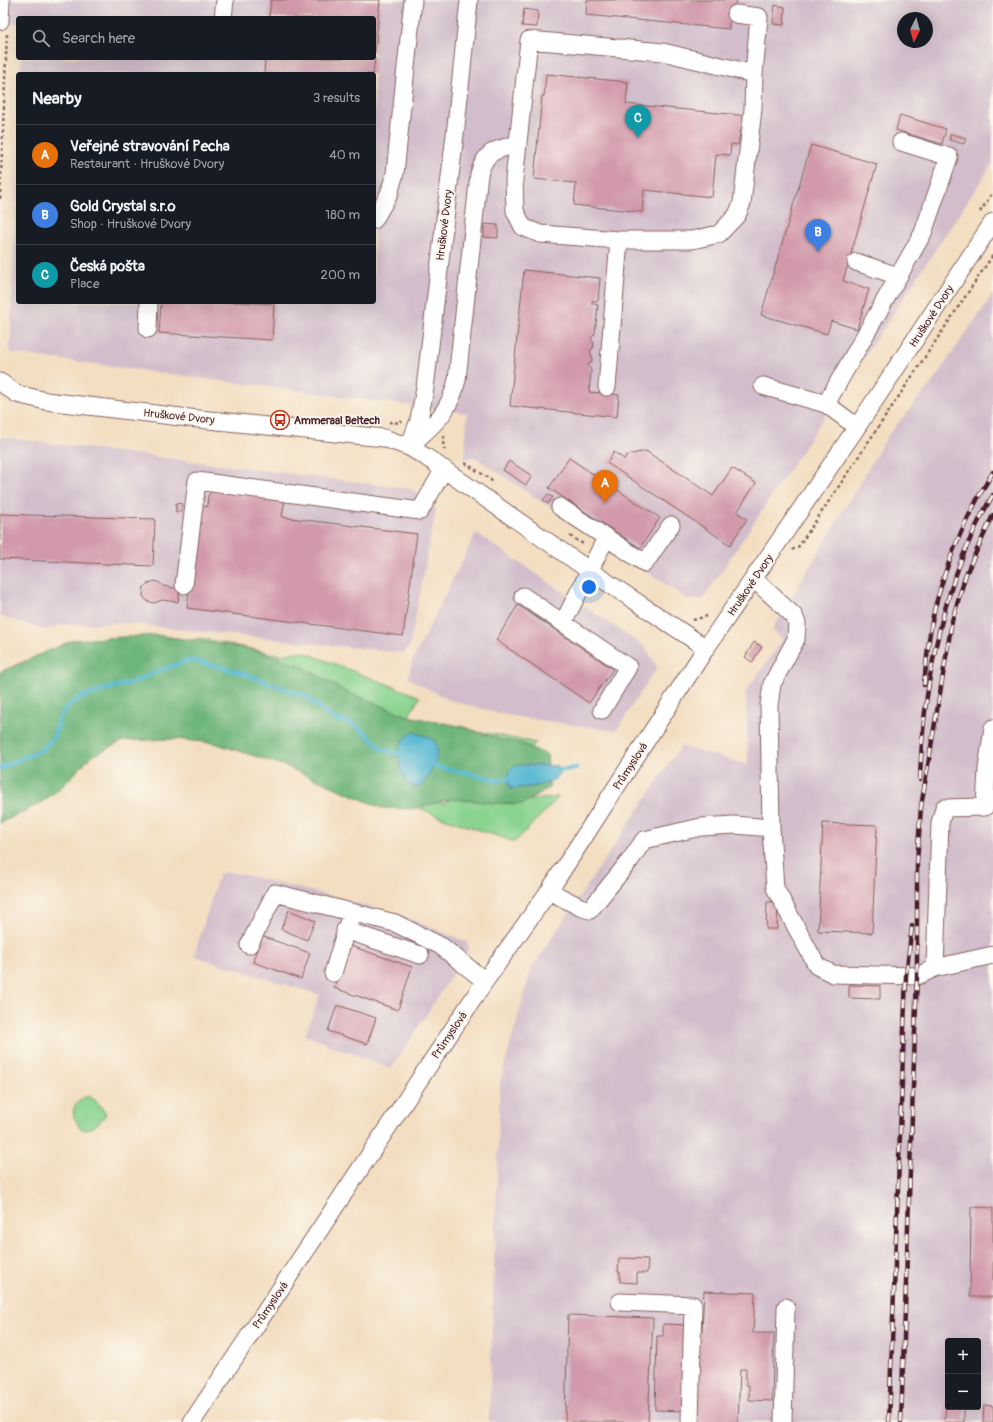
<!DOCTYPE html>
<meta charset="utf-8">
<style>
body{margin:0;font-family:Pangolin,sans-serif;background:#242831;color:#f1f3f6}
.controls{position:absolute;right:12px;bottom:12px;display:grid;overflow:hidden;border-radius:4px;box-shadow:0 4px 16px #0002}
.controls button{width:36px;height:36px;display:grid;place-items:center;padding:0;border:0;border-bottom:1px solid #363941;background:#171b24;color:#f1f3f6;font:20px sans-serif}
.compass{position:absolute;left:897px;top:12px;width:36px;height:36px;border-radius:50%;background:#171b24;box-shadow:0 4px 16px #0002;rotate:186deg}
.you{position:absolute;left:589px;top:587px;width:14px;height:14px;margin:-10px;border:3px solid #fff;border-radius:50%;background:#1a73e8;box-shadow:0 0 0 6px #1a73e833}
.badge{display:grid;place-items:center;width:26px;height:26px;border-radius:50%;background:#b45309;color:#fff;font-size:13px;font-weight:700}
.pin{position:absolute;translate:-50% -33px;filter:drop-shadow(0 1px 2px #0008)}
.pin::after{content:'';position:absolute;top:21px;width:14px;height:12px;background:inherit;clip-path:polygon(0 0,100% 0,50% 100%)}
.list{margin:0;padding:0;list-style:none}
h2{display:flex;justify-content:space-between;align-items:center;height:52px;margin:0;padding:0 16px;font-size:17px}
h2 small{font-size:13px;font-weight:400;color:#9ea1a6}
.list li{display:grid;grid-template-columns:26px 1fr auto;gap:12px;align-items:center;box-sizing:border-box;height:60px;padding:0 16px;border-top:1px solid #363941}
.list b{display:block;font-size:15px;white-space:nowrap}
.list p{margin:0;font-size:13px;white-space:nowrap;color:#9ea1a6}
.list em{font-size:13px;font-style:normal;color:#9ea1a6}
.icon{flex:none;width:22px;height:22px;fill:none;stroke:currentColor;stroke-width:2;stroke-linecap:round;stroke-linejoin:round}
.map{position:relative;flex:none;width:993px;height:1422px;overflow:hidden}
.search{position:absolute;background:#171b24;box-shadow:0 4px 16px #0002;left:16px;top:16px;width:360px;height:44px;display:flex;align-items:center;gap:10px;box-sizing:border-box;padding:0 14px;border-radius:4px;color:#9ea1a6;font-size:15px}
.panel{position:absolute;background:#171b24;box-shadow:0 4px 16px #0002;left:16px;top:72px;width:360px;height:232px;border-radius:4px}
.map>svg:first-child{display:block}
</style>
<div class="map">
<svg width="993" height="1422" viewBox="0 0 993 1422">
<rect width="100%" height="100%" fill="#fbf7ec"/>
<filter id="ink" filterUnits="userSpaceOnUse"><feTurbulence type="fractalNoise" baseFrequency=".025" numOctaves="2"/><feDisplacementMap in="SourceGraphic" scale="8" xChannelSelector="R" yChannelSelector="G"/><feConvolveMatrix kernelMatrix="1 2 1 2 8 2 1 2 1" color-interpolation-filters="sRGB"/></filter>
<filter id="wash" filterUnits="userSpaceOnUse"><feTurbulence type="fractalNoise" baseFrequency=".012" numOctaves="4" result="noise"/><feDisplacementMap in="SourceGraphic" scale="16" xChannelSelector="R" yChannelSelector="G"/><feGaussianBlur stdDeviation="0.9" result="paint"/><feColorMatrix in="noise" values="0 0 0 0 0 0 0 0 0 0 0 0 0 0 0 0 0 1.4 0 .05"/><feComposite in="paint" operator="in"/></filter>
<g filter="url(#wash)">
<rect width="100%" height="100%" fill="#f3dec1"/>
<path fill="#d1bdcb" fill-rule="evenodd" d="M 0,0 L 993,0 L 993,163 L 703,599 L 689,600 L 475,457 L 465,459 L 467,413 L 10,353 L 18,144 L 18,302 L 374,302 L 374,74 L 21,74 L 21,58 L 374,58 L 374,18 L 18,18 L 18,24 L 0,23 ZM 903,18 L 927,18 L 927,42 L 903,42 Z
M 993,294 L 993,1422 L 489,1422 L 500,1082 L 531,969 L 681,746 L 748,765 L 746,691 L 783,639 L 772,630 L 888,435 L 931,384 ZM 948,1341 L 978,1341 L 978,1407 L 948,1407 Z
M 0,437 L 412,489 L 436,509 L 410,645 L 404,653 L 122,623 L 62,625 L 46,630 L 0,616 Z
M 476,533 L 646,648 L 657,667 L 616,731 L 506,715 L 449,700 L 408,678 L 413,659 Z
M 228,872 L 249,876 L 335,897 L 402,916 L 467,942 L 469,949 L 391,1069 L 305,1035 L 320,995 L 194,956 L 219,874 Z"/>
<path fill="#89d38f" stroke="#6a795d" d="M 200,638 L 280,655 L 301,651 L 418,696 L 420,697 L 397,736 L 431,801 L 445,804 L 482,732 L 536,743 L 506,762 L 521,801 L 559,797 L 515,842 L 438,816 L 390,795 L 181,643 Z
M 89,1096 C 97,1101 102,1106 106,1114 C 102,1121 88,1134 80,1128 C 78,1126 78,1124 77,1122 C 76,1120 74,1119 74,1117 C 71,1106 80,1098 89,1096 Z"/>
<path fill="#6eb57a" stroke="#5c6a52" d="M 157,635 L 251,649 L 302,666 L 346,692 L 408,716 L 464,727 L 502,740 L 521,743 L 547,755 L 548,766 L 513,766 L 511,789 L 536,786 L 549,781 L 549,788 L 522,804 L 493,803 L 453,799 L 411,809 L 382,808 L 285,766 L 214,743 L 175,739 L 123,741 L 90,757 L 65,784 L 41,803 L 0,823 L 0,672 L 73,640 Z"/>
<path fill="#54b7d2" stroke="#4f6b7e" d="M 413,732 C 419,734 429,736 433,740 C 445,750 429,780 419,787 C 414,787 410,786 407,783 C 401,777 397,754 400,746 C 402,740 407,736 413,732 Z
M 525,765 L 558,766 L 561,771 C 555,787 526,787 511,789 C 506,782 507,772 513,766 Z"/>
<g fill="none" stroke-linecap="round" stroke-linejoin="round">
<path stroke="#54b7d2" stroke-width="4.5" d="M 428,764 L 442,768 L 468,773 L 497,780 L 513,778
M 0,768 L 41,750 L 49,743 L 54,736 L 61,714 L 65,709 L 79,698 L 106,689 L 137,681 L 151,674 L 186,661 L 195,661 L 242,673 L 307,697 L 327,714 L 338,720 L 351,723 L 363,731 L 382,749 L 403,755
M 556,771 L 576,768"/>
</g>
<g id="blocks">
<path fill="#d299ab" d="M 271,0 L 380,0 L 375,53 L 374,53 L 374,18 L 269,18 Z
M 587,0 L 735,0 L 737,1 L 731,10 L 736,15 L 729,23 L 729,29 L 586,15 Z
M 775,5 L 785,7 L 784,25 L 773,24 Z
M 524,9 L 538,11 L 537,27 L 522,26 Z
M 265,58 L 375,58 L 373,74 L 264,74 Z
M 546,74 L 628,82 L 626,104 L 749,116 L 747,132 L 740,131 L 738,145 L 731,144 L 730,155 L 716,154 L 712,197 L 644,190 L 642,212 L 574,205 L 576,183 L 534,179 L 542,96 L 544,96 Z
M 900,115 L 946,129 L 942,144 L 896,130 Z
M 951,134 L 966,138 L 964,144 L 949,140 Z
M 811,145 L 877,164 L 843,281 L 869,289 L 857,329 L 831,321 L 827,334 L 761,315 Z
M 484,224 L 498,225 L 498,238 L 484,237 Z
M 524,270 L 600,278 L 598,301 L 592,301 L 592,304 L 598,305 L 595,334 L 591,338 L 594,344 L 593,348 L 590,351 L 592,357 L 592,361 L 588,365 L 591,371 L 589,392 L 619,395 L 617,417 L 510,406 Z
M 161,302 L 238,302 L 274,304 L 272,340 L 159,333 Z
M 646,451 L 713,496 L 732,468 L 756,483 L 737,512 L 747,519 L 730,545 L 607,463 L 614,452 L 624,459 L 627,455 Z
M 569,458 L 660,518 L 640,548 L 549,488 Z
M 509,461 L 532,476 L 526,485 L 503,470 Z
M 212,491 L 285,499 L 282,517 L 417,534 L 403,636 L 187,608 L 200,506 L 207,507 L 208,496 Z
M 548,494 L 553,497 L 548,504 L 543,500 Z
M 176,503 L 182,504 L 181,512 L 176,512 Z
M 0,514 L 155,519 L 153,566 L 0,559 Z
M 155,581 L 160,583 L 163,586 L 180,589 L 178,602 L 162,600 L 154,603 L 147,601 L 143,596 L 144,587 L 147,584 Z
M 518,605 L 613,669 L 589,703 L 496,640 Z
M 754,642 L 762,647 L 752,662 L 745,657 Z
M 823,823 L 877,825 L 872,933 L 818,931 Z
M 767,902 L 778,902 L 777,929 L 766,929 Z
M 289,910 L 315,921 L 307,940 L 281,929 Z
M 261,936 L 310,953 L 301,979 L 253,962 Z
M 348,945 L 412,967 L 398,1010 L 334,988 Z
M 849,985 L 880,986 L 880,999 L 849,998 Z
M 337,1005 L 376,1018 L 367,1044 L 328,1031 Z
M 971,1207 L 993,1208 L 993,1297 L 970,1297 Z
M 619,1258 L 648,1259 L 647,1273 L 637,1273 L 637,1283 L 620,1282 L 620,1272 L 618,1272 Z
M 704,1291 L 755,1293 L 753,1333 L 774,1333 L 772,1401 L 749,1400 L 749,1385 L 746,1385 L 746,1369 L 740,1369 L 738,1422 L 696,1422 L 699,1331 L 702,1331 Z
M 568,1315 L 653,1318 L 648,1422 L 565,1422 Z
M 663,1324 L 687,1325 L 685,1411 L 655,1410 L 657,1336 L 663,1336 Z
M 946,1399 L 948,1399 L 948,1407 L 964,1407 L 964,1422 L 945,1422 Z
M 984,1405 L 993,1406 L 993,1422 L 983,1422 Z"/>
</g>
</g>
<g filter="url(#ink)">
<use href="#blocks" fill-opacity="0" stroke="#856260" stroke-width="1"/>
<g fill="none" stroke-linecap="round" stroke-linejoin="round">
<g stroke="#856260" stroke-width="19">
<path id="minor" d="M 736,14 L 759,17 L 754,74
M 223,18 L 225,0
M 0,21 L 1,0
M 529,40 L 663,52 L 754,74 L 753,109 L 742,203 L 737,215 L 719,234 L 692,240 L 619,240 L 540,234 L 523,227 L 515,211 L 514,180 Z
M 374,220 L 389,194 L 395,173 L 413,0
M 856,262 L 898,276
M 148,329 L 149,302
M 0,382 L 17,394 L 46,401 L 189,418 L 384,438 L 409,447 L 426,457 L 590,571 L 706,648
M 763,386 L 826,404
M 607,387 L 619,240
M 857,427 L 826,404 L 923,233 L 949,157 L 901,142
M 412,444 C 436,422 449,413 457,380 L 479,174 C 486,150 495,150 518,144
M 409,447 L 419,420 L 425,388 L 456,126 L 469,0
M 560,507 L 645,563 L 671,525
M 754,579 L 794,616 L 797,623 L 796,639 L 772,684 L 769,705 L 771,828 L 775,888 L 817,966 L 833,974 L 917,976 L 935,968 L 993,955
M 184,585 L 197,481 L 420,511 L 444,469
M 523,596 L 628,667 L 602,710
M 563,623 L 606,538
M 549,891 L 580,907 L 590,910 L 631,859 L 644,840 L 701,827 L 734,825 L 771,828
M 345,930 L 420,955
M 249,945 L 275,893 L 395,923 L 441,946 L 485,981
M 935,968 L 940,823 L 944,808 L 985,807 L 987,769 L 993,728
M 333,973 L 349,920
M 620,1302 L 693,1305 L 690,1422
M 192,1422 L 485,981 L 549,891 L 706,648 L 857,427 L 993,222
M 783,1422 L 786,1307"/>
</g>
<path stroke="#856260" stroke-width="2.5" stroke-dasharray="3 3" stroke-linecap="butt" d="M 0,199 L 7,34
M 980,212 L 993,192
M 389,422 L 400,423 L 402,421
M 444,436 L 443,446 L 445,450
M 465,463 L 490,479 L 494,484
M 570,536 L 585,545
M 792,550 L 798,547 L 801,543 L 993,255
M 693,620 L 707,616"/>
<use href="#minor" stroke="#fff" stroke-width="17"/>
<g stroke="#4a1f2b" stroke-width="4.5">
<path id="rail" d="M 924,685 C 927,657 929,628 937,600 C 949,555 968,512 993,472
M 920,780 C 923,684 943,578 993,495
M 889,1422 L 906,976 L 912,926
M 901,1422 L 917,976 L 917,862 L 921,807 L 952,621 L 966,574 L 993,515"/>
</g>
<use href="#rail" stroke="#fbf7ec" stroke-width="3" stroke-dasharray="9" stroke-linecap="butt"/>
</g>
</g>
<defs>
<g id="bus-ring" transform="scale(1)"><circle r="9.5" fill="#fbf7ec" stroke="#c8321e" stroke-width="1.5"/><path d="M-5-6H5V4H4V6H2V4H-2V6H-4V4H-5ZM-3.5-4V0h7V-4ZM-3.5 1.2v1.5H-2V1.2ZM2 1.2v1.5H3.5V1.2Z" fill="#c8321e"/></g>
</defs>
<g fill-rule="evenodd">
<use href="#bus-ring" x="280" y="420"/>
</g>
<g text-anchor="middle" stroke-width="3.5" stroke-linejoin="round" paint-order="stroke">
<g font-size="11" fill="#4a1f2b" stroke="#fbf7ec">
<text transform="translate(444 225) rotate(-83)" y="4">Hruškové Dvory</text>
<text transform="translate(931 316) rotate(-57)" y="4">Hruškové Dvory</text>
<text transform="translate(179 416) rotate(6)" y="4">Hruškové Dvory</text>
<text transform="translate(750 585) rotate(-56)" y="4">Hruškové Dvory</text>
<text transform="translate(630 766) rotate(-57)" y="4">Průmyslová</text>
<text transform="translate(449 1035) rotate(-56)" y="4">Průmyslová</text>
<text transform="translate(270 1305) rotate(-56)" y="4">Průmyslová</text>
</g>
<g font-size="11" font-weight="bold" fill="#4a1f2b" stroke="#fbf7ec" text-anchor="start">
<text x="294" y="424">Ammeraal Beltech</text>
</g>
</g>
</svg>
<div class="controls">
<button>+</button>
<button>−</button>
</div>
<svg class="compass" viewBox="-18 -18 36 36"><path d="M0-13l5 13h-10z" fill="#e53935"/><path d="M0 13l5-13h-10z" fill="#9ea1a6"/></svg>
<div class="you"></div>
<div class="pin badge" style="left:605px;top:503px;background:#e8710a">A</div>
<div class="pin badge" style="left:818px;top:252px;background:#3f7fe0">B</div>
<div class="pin badge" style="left:638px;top:138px;background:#0f9aa8">C</div>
<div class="search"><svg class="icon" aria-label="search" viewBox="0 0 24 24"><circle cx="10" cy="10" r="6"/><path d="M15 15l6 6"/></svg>Search here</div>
<section class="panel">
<h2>Nearby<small>3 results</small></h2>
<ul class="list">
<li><span class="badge" style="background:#e8710a">A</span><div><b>Veřejné stravování Pecha</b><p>Restaurant · Hruškové Dvory</p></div><em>40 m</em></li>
<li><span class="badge" style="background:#3f7fe0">B</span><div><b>Gold Crystal s.r.o</b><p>Shop · Hruškové Dvory</p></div><em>180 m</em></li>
<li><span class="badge" style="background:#0f9aa8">C</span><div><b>Česká pošta</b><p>Place</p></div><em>200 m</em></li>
</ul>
</section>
</div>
